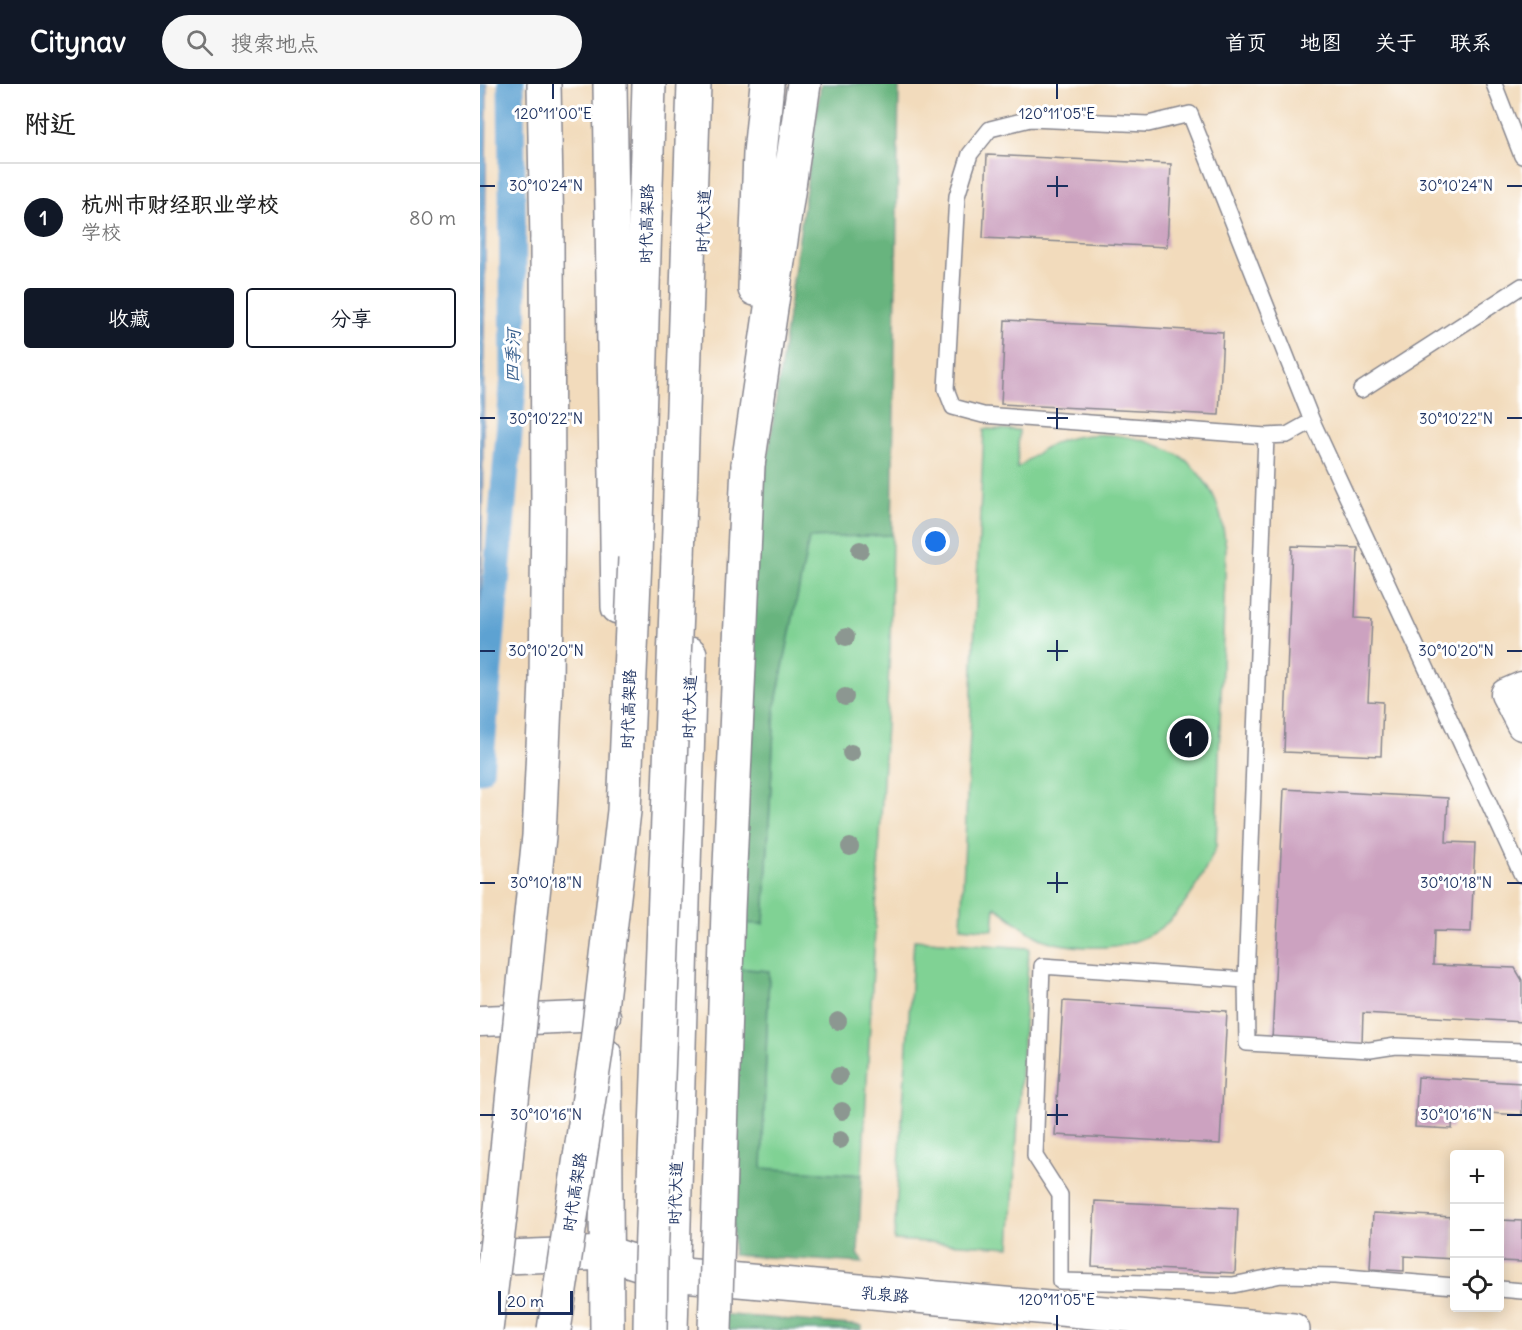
<!DOCTYPE html>
<html lang="zh">
<meta charset="utf-8">
<style>
body{margin:0;font-family:Delius,"LXGW WenKai TC",sans-serif;background:#f6f6f6;color:#222}
.controls{position:absolute;right:18px;bottom:18px;display:grid;overflow:hidden;border-radius:6px;box-shadow:0 3px 15px #0003}
.controls button{width:54px;height:54px;display:grid;place-items:center;padding:0;border:0;border-bottom:2px solid #e0e0e0;background:#fff;color:#222;font:30px sans-serif}
.scale{position:absolute;left:18px;bottom:15px;width:75px;box-sizing:border-box;padding-left:6px;border:3px solid #1b2f5e;border-top:0;font-size:16px;line-height:21px;white-space:nowrap;color:#1b2f5e;-webkit-text-stroke:4px #fff;paint-order:stroke}
.you{position:absolute;left:456px;top:458px;width:21px;height:21px;margin:-15px;border:4px solid #fff;border-radius:50%;background:#1a73e8;box-shadow:0 0 0 9px #1a73e833}
.badge{display:grid;place-items:center;width:39px;height:39px;border-radius:50%;background:#111827;color:#fff;font-size:20px;font-weight:700}
.pin{position:absolute;translate:-50% -50%;border:3px solid #fff;box-shadow:0 2px 6px #0006}
.list{margin:0;padding:0;list-style:none}
h2{display:flex;justify-content:space-between;align-items:center;height:78px;margin:0;padding:0 24px;font-size:26px}
h2 small{font-size:20px;font-weight:400;color:#767676}
.list li{display:grid;grid-template-columns:39px 1fr auto;gap:18px;align-items:center;box-sizing:border-box;height:108px;padding:0 24px;border-top:2px solid #e0e0e0}
.list b{display:block;font-size:22px;white-space:nowrap}
.list p{margin:0;font-size:20px;white-space:nowrap;color:#767676}
.list em{font-size:20px;font-style:normal;color:#767676}
.actions{display:flex;gap:12px;padding:18px 24px}
.actions a{flex:1;padding:14px 0;border:2px solid #111827;border-radius:6px;text-align:center;font-size:21px;color:#111827}
.actions .main{background:#111827;color:#fff}
.icon{flex:none;width:33px;height:33px;fill:none;stroke:currentColor;stroke-width:2;stroke-linecap:round;stroke-linejoin:round}
.map{position:relative;flex:none;width:1042px;height:1246px;overflow:hidden}
header{display:flex;align-items:center;gap:36px;box-sizing:border-box;height:84px;padding:0 30px;background:#111827;color:#fff}
header strong{font-size:28px}
nav{display:flex;gap:33px;margin-inline-start:auto;font-size:21px}
.search{width:420px;height:54px;background:#f6f6f6;display:flex;align-items:center;gap:15px;box-sizing:border-box;padding:0 21px;border-radius:33px;color:#767676;font-size:22px}
main{display:flex}
aside{flex:1;background:#fff}
.map>svg:first-child{display:block}
</style>
<header>
<strong>Citynav</strong>
<div class="search"><svg class="icon" aria-label="search" viewBox="0 0 24 24"><circle cx="10" cy="10" r="6"/><path d="M15 15l6 6"/></svg>搜索地点</div>
<nav><a>首页</a><a>地图</a><a>关于</a><a>联系</a></nav>
</header>
<main>
<aside>
<h2>附近<small></small></h2>
<ul class="list">
<li><span class="badge">1</span><div><b>杭州市财经职业学校</b><p>学校</p></div><em>80 m</em></li>
</ul>
<div class="actions"><a class="main">收藏</a><a>分享</a></div>
</aside>
<div class="map">
<svg width="1042" height="1246" viewBox="0 0 1042 1246">
<rect width="100%" height="100%" fill="#fff"/>
<filter id="ink" filterUnits="userSpaceOnUse"><feTurbulence type="fractalNoise" baseFrequency=".0167" numOctaves="2"/><feDisplacementMap in="SourceGraphic" scale="12" xChannelSelector="R" yChannelSelector="G"/><feConvolveMatrix kernelMatrix="1 2 1 2 8 2 1 2 1" color-interpolation-filters="sRGB"/></filter>
<filter id="wash" filterUnits="userSpaceOnUse"><feTurbulence type="fractalNoise" baseFrequency=".008" numOctaves="4" result="noise"/><feDisplacementMap in="SourceGraphic" scale="24" xChannelSelector="R" yChannelSelector="G"/><feGaussianBlur stdDeviation="1.35" result="paint"/><feColorMatrix in="noise" values="0 0 0 0 0 0 0 0 0 0 0 0 0 0 0 0 0 1.4 0 .05"/><feComposite in="paint" operator="in"/></filter>
<g filter="url(#wash)">
<rect width="100%" height="100%" fill="#f2dbbc"/>
<path fill="#80d294" stroke="#4e8079" stroke-width="1.5" d="M 504,345 L 539,346 L 537,384 C 546,378 554,371 563,365 C 604,341 660,349 700,372 C 709,377 722,393 728,402 C 740,420 743,442 746,463 L 736,763 C 709,824 679,868 605,863 C 589,862 570,860 556,852 C 542,844 529,832 515,823 L 513,846 L 481,843 Z
M 412,451 L 410,564 L 382,1091 L 282,1085 L 289,887 L 253,884 L 259,839 L 284,840 L 295,623 L 329,453 Z
M 434,856 L 549,864 L 530,1163 L 414,1156 Z"/>
<path fill="#68b47e" stroke="#42726e" stroke-width="1.5" d="M 341,0 L 419,0 L 412,451 L 329,454 L 295,623 L 284,840 L 259,839 L 275,464 Z
M 253,884 L 289,887 L 282,1084 L 382,1091 L 378,1169 L 383,1179 L 253,1171 Z
M 240,1230 L 382,1242 L 382,1246 L 240,1246 Z"/>
<path fill="#5da2d2" stroke="#3c6898" stroke-width="1.5" d="M 0,0 L 7,0 L 0,624 Z"/>
<g fill="none" stroke-linecap="round" stroke-linejoin="round">
<path stroke="#5da2d2" stroke-width="27" d="M 0,686 L 34,292 L 31,0"/>
</g>
<g id="blocks">
<path fill="#cca2c0" d="M 507,71 L 691,80 L 687,163 L 503,154 Z
M 525,236 L 743,248 L 739,331 L 521,320 Z
M 812,462 L 878,464 L 875,534 L 892,535 L 888,617 L 903,618 L 901,672 L 804,668 Z
M 804,705 L 968,714 L 966,758 L 995,759 L 991,848 L 954,847 L 953,881 L 1035,884 L 1042,896 L 1042,938 L 883,929 L 882,960 L 792,956 Z
M 583,917 L 747,927 L 740,1060 L 575,1051 Z
M 938,993 L 1042,999 L 1042,1031 L 973,1027 L 972,1045 L 935,1043 Z
M 615,1117 L 758,1124 L 755,1189 L 612,1182 Z
M 893,1129 L 974,1133 L 974,1175 L 924,1172 L 924,1187 L 890,1185 Z
M 1020,1136 L 1042,1137 L 1042,1178 L 1020,1177 Z"/>
</g>
</g>
<g filter="url(#ink)">
<use href="#blocks" fill-opacity="0" stroke="#86858d" stroke-width="1.5"/>
<g fill="none" stroke-linecap="round" stroke-linejoin="round">
<g stroke="#86858d" stroke-width="18">
<path id="lane" d="M 1014,0 L 1042,72
M 881,306 L 1042,202
M 832,337 L 807,351 L 786,352 L 503,331 L 473,323 L 466,305 L 477,112 L 490,70 L 510,45 L 550,35 L 668,40 L 710,30 L 832,337 L 1042,791
M 786,352 L 766,896 L 767,959 L 890,966 L 916,962 L 1042,967
M 766,896 L 562,882 L 555,1072 L 580,1111 L 580,1197 L 753,1201 L 801,1191 L 855,1192 L 974,1202
M 1020,1205 L 1042,1207"/>
</g>
<g stroke="#86858d" stroke-width="33">
<path id="street" d="M 1042,603 L 1026,610 L 1042,641
M 0,937 L 125,932"/>
</g>
<g stroke="#86858d" stroke-width="36">
<path id="secondary" d="M 0,1174 L 127,1169 L 192,1190 L 813,1246"/>
</g>
<g stroke="#86858d" stroke-width="36">
<path id="primary" d="M 130,0 L 138,523
M 125,971 L 127,1246
M 191,1246 L 210,570"/>
</g>
<g stroke="#86858d" stroke-width="36">
<path id="highway" d="M 64,0 L 67,158
M 275,205 L 280,69 L 287,0
M 268,381 L 324,0
M 198,473 L 214,0
M 155,474 L 169,0"/>
</g>
<use href="#lane" stroke="#fff" stroke-width="15"/>
<use href="#street" stroke="#fff" stroke-width="30"/>
<use href="#secondary" stroke="#fff" stroke-width="33"/>
<use href="#primary" stroke="#fff" stroke-width="33"/>
<use href="#highway" stroke="#fff" stroke-width="33"/>
<g stroke="#86858d" stroke-width="36" stroke-linecap="butt">
<path id="highway-bridge" d="M 6,1246 L 21,1125 L 59,752 L 66,597 L 68,425 L 67,158
M 74,1246 L 116,967 L 144,727 L 155,474
M 170,1246 L 171,1176 L 198,473
M 235,1246 L 248,826 L 268,381"/>
</g>
<use href="#highway-bridge" stroke="#fff" stroke-width="33"/>
</g>
<g fill="#8c9791">
<circle cx="380" cy="466" r="9"/>
<circle cx="366" cy="553" r="9"/>
<circle cx="365" cy="613" r="9"/>
<circle cx="371" cy="669" r="9"/>
<circle cx="370" cy="763" r="9"/>
<circle cx="358" cy="937" r="9"/>
<circle cx="359" cy="992" r="9"/>
<circle cx="362" cy="1027" r="9"/>
<circle cx="360" cy="1056" r="9"/>
</g>
</g>
<path fill="none" stroke="#1b2f5e" stroke-width="2" d="M 73,0 L 73,15M 577,0 L 577,15M 577,92 L 577,113M 0,102 L 15,102M 567,102 L 588,102M 1027,102 L 1042,102M 577,324 L 577,345M 0,334 L 15,334M 567,334 L 588,334M 1027,334 L 1042,334M 577,556 L 577,577M 0,567 L 15,567M 567,567 L 588,567M 1027,567 L 1042,567M 577,788 L 577,809M 0,799 L 15,799M 567,799 L 588,799M 1027,799 L 1042,799M 577,1020 L 577,1041M 0,1031 L 15,1031M 567,1031 L 588,1031M 1027,1031 L 1042,1031M 577,1231 L 577,1246"/>
<g text-anchor="middle" stroke-width="6" stroke-linejoin="round" paint-order="stroke">
<g font-size="16" fill="#1b2f5e" stroke="#fff">
<text transform="translate(223 137) rotate(-88)" y="6">时代大道</text>
<text transform="translate(166 140) rotate(-89)" y="6">时代高架路</text>
<text transform="translate(209 623) rotate(-88)" y="6">时代大道</text>
<text transform="translate(148 625) rotate(-88)" y="6">时代高架路</text>
<text transform="translate(94 1108) rotate(-81)" y="6">时代高架路</text>
<text transform="translate(195 1109) rotate(-88)" y="6">时代大道</text>
<text transform="translate(405 1210) rotate(5)" y="6">乳泉路</text>
</g>
<g font-size="18" font-style="italic" fill="#355d8c" stroke="#fff">
<text transform="translate(33 272) rotate(-89)" y="6">四季河</text>
</g>
</g>
<g font-size="15" text-anchor="middle" fill="#1b2f5e" stroke="#fff" stroke-width="6" stroke-linejoin="round" paint-order="stroke">
<text x="73" y="35">120°11'00"E</text>
<text x="577" y="35">120°11'05"E</text>
<text x="66" y="107">30°10'24"N</text>
<text x="976" y="107">30°10'24"N</text>
<text x="66" y="340">30°10'22"N</text>
<text x="976" y="340">30°10'22"N</text>
<text x="66" y="572">30°10'20"N</text>
<text x="976" y="572">30°10'20"N</text>
<text x="66" y="804">30°10'18"N</text>
<text x="976" y="804">30°10'18"N</text>
<text x="66" y="1036">30°10'16"N</text>
<text x="976" y="1036">30°10'16"N</text>
<text x="577" y="1221">120°11'05"E</text>
</g>
</svg>
<div class="controls">
<button>+</button>
<button>−</button>
<button><svg class="icon" aria-label="locate" viewBox="0 0 24 24"><circle cx="12" cy="12" r="6"/><path d="M12 2v4M12 18v4M2 12h4M18 12h4"/></svg></button>
</div>
<div class="scale">20 m</div>
<div class="you"></div>
<div class="pin badge" style="left:709px;top:654px">1</div>
</div>
</main>
